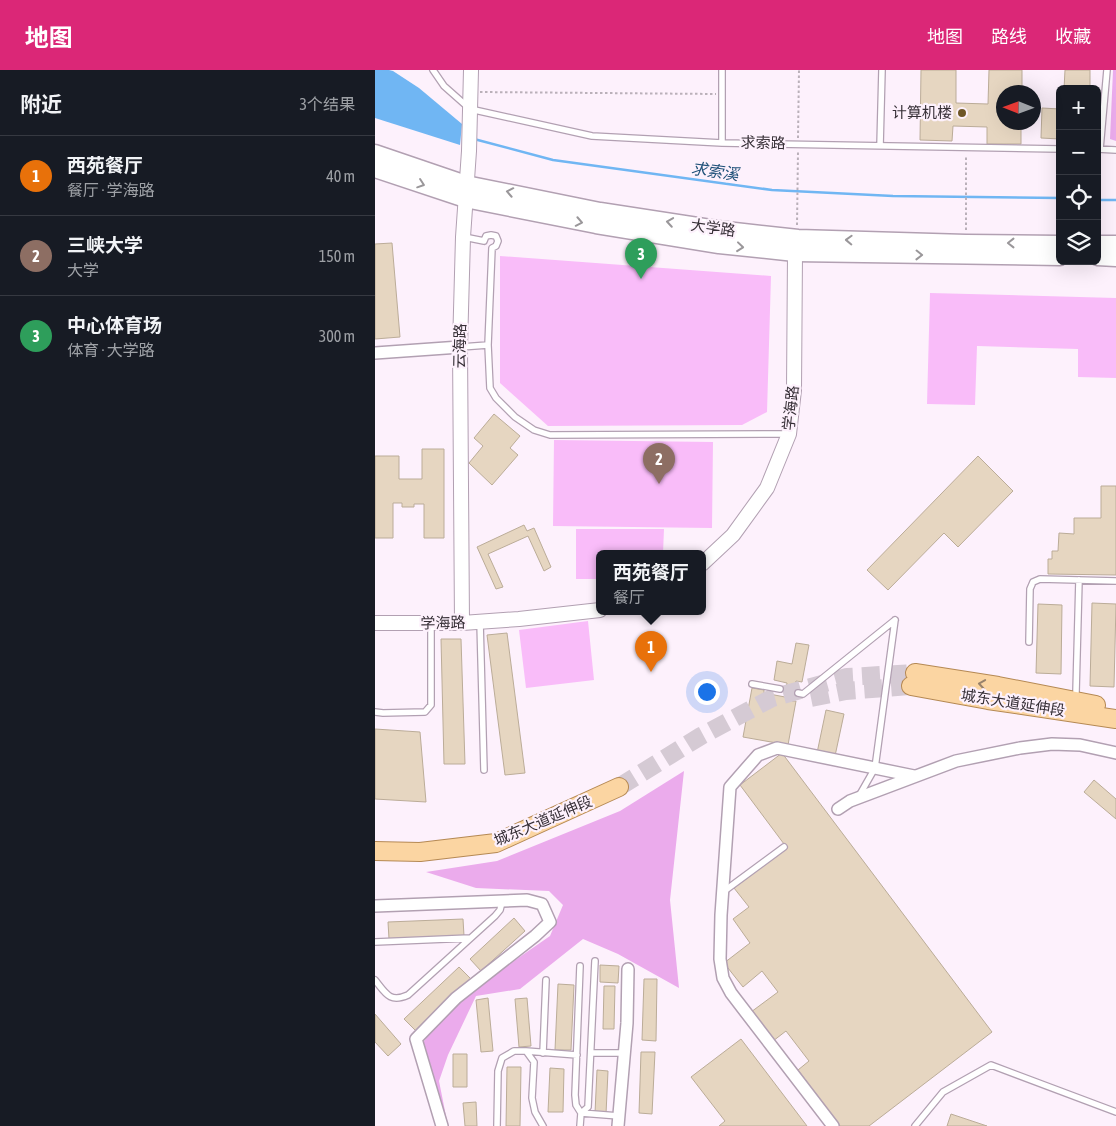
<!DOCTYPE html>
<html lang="zh">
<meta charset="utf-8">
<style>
body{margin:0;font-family:"Asap Condensed","Noto Sans SC",sans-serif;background:#20242c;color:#f1f3f6}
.controls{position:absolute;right:15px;top:15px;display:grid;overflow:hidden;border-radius:8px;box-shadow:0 5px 20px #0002}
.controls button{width:45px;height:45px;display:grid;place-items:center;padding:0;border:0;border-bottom:1px solid #363941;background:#171b24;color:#f1f3f6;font:25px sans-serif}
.compass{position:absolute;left:621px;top:15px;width:45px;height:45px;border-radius:50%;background:#171b24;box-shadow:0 5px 20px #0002;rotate:271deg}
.you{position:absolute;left:331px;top:621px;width:18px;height:18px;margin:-12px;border:4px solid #fff;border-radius:50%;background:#1a73e8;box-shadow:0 0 0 8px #1a73e833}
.badge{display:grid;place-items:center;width:32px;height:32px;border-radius:50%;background:#db2777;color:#fff;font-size:16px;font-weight:700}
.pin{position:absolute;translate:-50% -41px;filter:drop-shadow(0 1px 2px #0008)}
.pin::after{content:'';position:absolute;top:26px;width:18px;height:15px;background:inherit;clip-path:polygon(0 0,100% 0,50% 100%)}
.popup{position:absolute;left:221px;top:480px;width:110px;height:65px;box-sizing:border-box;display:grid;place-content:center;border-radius:8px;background:#171b24;filter:drop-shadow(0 1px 4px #0005);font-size:16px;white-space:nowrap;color:#9ea1a6}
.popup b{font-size:19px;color:#f1f3f6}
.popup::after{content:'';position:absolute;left:50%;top:100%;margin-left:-10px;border:10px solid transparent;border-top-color:#171b24}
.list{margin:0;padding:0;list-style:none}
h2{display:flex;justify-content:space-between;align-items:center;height:65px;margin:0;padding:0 20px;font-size:21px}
h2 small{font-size:16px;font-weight:400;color:#9ea1a6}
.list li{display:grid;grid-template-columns:32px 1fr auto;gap:15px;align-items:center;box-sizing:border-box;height:80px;padding:0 20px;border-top:1px solid #363941}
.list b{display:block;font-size:19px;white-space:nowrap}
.list p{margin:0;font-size:16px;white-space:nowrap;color:#9ea1a6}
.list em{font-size:16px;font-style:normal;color:#9ea1a6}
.icon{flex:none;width:28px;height:28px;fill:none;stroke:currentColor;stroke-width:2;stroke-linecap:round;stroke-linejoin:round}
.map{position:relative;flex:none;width:741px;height:1056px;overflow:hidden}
header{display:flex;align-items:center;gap:30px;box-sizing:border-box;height:70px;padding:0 25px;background:#db2777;color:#fff}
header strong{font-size:24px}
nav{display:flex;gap:28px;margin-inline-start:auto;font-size:18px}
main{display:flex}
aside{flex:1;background:#171b24}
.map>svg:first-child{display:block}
</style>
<header>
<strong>地图</strong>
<nav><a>地图</a><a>路线</a><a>收藏</a></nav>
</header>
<main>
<aside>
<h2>附近<small>3个结果</small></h2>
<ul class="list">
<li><span class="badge" style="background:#e8710a">1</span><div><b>西苑餐厅</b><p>餐厅 · 学海路</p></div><em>40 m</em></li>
<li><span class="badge" style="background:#8d6e63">2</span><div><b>三峡大学</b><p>大学</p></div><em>150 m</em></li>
<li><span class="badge" style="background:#2e9e5b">3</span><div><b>中心体育场</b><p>体育 · 大学路</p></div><em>300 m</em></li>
</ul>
</aside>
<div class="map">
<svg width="741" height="1056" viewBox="0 0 741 1056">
<rect width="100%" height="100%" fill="#fdf1fc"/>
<path fill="#f9bcf9" d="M 125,186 L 396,206 L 392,342 L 367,355 L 173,356 L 125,313 Z
M 555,223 L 741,228 L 741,308 L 703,307 L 703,279 L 602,276 L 600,335 L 552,334 Z
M 179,370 L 338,372 L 337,458 L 178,456 Z
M 201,459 L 289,459 L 288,483 L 225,483 L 225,509 L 201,509 Z
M 213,551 L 219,610 L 151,618 L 144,560 Z"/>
<path fill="#ebabec" d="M 738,0 L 741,0 L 741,71 L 735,69 Z
M 309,701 L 295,830 L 304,918 L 243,884 L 208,869 L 145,919 L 101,926 L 73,985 L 64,1011 L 73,1056 L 61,1056 L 40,983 L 78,933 L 175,866 L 188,835 L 174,821 L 101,818 L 51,802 L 122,791 L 245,741 Z"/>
<path fill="#70b6f3" d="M 0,0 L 14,0 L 18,1 L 44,18 L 87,54 L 85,75 L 0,48 Z"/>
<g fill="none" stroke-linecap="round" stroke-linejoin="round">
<path stroke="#70b6f3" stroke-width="2.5" d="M 99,69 L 178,90 L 397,120 L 518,126 L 685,128
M 722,130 L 741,130"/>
</g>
<path fill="#e6d6c1" stroke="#bbac98" d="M 546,0 L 581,0 L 581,33 L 613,34 L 614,0 L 647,0 L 647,22 L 628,22 L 628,52 L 646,52 L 646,74 L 612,74 L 612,57 L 578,56 L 577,71 L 545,70 Z
M 690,0 L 715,0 L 715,19 L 689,19 Z
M 667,38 L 685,39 L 685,69 L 666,68 Z
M 17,173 L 25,267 L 0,269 L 0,174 Z
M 119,344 L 145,366 L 135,378 L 143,385 L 117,415 L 94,393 L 108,376 L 99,368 Z
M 47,379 L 69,379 L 69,468 L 49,468 L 49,434 L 39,434 L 39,437 L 27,437 L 27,433 L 18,433 L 18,468 L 0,468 L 0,386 L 24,386 L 24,409 L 47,409 Z
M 603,386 L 638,421 L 583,477 L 569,463 L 513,520 L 492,500 Z
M 726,416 L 741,416 L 741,505 L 673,504 L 673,489 L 677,489 L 677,481 L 683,481 L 684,463 L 699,464 L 699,448 L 726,448 Z
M 149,455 L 152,461 L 159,458 L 176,497 L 169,501 L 153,466 L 113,484 L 128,517 L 121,519 L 102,477 Z
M 717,533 L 741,534 L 739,617 L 715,616 Z
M 663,534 L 687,535 L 686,604 L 661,603 Z
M 132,563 L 150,703 L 130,705 L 112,565 Z
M 66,569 L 86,569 L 90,694 L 69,694 Z
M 421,573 L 434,575 L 427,612 L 421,611 L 417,631 L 421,631 L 413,675 L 368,667 L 377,618 L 389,620 L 389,623 L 410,627 L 412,613 L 399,610 L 402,591 L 417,594 Z
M 451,640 L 469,644 L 460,686 L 442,683 Z
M 0,659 L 45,662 L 51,732 L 0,729 Z
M 407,683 L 617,962 L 494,1056 L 465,1056 L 423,1000 L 434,991 L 411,961 L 398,971 L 376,942 L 403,922 L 387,901 L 368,917 L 349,893 L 375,873 L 358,849 L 374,837 L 359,818 L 412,778 L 365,715 Z
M 719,710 L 741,729 L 741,749 L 709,722 Z
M 139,848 L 150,861 L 106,901 L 95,889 Z
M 88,849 L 89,866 L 14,869 L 13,852 Z
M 225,895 L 244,896 L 243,913 L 225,912 Z
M 84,897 L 96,909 L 41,961 L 29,949 Z
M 269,909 L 282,909 L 281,971 L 267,970 Z
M 183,914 L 199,915 L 196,980 L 180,980 Z
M 229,916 L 240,916 L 239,959 L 228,959 Z
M 113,928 L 118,981 L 106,982 L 101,930 Z
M 152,928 L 156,976 L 144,977 L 140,929 Z
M 0,944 L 26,974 L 13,986 L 0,972 Z
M 366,969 L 432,1056 L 344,1056 L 350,1051 L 316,1007 Z
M 266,982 L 280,982 L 277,1044 L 264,1043 Z
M 78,984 L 92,984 L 92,1017 L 78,1017 Z
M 132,997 L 146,997 L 145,1056 L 131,1056 Z
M 175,998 L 189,999 L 188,1042 L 173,1042 Z
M 222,1000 L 233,1001 L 231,1044 L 220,1043 Z
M 101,1032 L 102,1056 L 90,1056 L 88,1033 Z
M 576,1044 L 612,1056 L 572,1056 Z"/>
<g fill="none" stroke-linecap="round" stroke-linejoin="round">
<path stroke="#d5cad4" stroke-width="18" stroke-dasharray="18 9" stroke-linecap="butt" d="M 436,628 L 471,621 L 536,616
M 244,717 L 326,666 L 397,628 L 472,607 L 540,603"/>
<g stroke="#b2a0b2" stroke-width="8">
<path id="service" d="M 58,0 L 69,16 L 95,39 L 217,66 L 347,73 L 685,79
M 347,0 L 347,73
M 505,76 L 507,0
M 722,79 L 741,80
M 725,79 L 732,0
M 89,167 L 109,171
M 109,171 L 111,166 L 116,165 L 121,166 L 123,171 L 121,176 L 117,178 L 113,275
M 86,277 L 113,275 L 115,318 L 121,328 L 140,347 L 159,360 L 175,365 L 412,364
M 105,552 L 109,700
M 654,572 L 655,519 L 658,512 L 665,509 L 741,511
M 377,614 L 405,619
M 701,622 L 704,510
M 423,623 L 428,624 L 520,550
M 0,642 L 8,643 L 50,642 L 56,635 L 56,554
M 484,726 L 500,698 L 520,550
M 348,822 L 409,777
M 0,872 L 95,868
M 205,896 L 200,1025 L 201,1035 L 206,1043 L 213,1037 L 220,891
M 0,910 C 11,924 15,933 33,925 L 120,846 L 125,840 L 127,832
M 151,981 L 202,985
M 168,983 L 171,910
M 216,983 L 249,983
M 122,1056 L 123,1001 L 127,988 L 139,981 L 151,981 L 159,992 L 157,1028 L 160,1042 L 168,1056
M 205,1056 L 206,1043 L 244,1046
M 540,1056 L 568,1022 L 616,995 L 741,1042"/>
</g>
<g stroke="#b2a0b2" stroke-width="14">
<path id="minor" d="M 0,283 L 85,277
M 463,739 L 475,731 L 581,691 L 645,678 L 677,674 L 705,675 L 741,683
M 0,836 L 152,830 L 167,834 L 175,852 L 160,866 L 81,928 L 41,969 L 67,1056
M 243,1056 L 252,953 L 253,899
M 458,1056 L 356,923 L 348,908 L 345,889 L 346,845 L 355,717 L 383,685 L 402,678 L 539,706"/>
</g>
<g stroke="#b2a0b2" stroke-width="16">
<path id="tertiary" d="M 327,494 L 358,465 L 392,418 L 414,364 L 419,320 L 420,183
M 0,553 L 87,553 L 144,549 L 225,540
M 87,553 L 85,277 L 88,167 L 94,81 L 96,0"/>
</g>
<g stroke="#b2a0b2" stroke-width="19">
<path id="secondary" d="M 0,83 L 91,114 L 225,141 L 342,159 L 423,168 L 591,173 L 685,174
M 0,99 L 90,129 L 221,155 L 344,175 L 420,183 L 685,187
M 722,174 L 741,174
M 722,187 L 741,188"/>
</g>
<g stroke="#b58954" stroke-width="20">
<path id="primary" d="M 540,603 L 623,616 L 721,635
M 536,616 L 613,630 L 741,649
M 0,781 L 45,782 L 121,773 L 244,717"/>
</g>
<path stroke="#bab0b9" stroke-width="2" stroke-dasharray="2.5 2.5" stroke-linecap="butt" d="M 105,22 L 341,24
M 423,68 L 424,0
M 422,155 L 423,82
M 591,160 L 591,85"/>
<use href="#service" stroke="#fff" stroke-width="5.5"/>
<use href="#minor" stroke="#fff" stroke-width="11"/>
<use href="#tertiary" stroke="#fff" stroke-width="14"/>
<use href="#secondary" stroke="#fff" stroke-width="16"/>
<use href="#primary" stroke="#fbd5a2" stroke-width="18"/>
</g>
<defs><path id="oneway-chevron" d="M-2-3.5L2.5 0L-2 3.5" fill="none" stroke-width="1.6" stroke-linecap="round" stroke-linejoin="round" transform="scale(1.25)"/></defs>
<g stroke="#9a979a">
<use href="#oneway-chevron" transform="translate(46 114) rotate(19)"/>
<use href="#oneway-chevron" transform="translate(135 122) rotate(-169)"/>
<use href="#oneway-chevron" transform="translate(204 152) rotate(11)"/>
<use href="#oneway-chevron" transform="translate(295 152) rotate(-171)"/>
<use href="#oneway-chevron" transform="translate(474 170) rotate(-178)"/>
<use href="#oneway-chevron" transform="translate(636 173) rotate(-180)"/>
<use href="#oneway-chevron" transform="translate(365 177) rotate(6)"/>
<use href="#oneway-chevron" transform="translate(544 185) rotate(1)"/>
</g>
<use stroke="#98826c" href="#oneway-chevron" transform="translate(607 614) rotate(-171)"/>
<circle fill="#6e5626" stroke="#fdf1fc" stroke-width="2" cx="587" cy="43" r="5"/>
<g text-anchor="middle" stroke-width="4.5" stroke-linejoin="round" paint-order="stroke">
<g font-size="15" fill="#362f36" stroke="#fdf1fc" text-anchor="end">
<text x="577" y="48">计算机楼</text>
</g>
<g font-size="15" fill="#362f36" stroke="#fdf1fc">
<text transform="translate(388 73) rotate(1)" y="5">求索路</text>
<text transform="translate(338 158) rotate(8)" y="5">大学路</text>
<text transform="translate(85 276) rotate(-89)" y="5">云海路</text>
<text transform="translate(416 338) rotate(-84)" y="5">学海路</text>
<text transform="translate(68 553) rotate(-1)" y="5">学海路</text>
<text transform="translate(638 633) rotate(9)" y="5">城东大道延伸段</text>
<text transform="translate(168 751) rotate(-23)" y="5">城东大道延伸段</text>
</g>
<g font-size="16" font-style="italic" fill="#1e5078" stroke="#fdf1fc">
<text transform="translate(340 101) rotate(8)" y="6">求索溪</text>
</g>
</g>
</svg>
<div class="controls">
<button>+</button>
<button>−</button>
<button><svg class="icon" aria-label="locate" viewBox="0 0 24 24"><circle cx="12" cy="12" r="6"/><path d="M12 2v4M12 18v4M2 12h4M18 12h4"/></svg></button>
<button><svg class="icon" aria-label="layers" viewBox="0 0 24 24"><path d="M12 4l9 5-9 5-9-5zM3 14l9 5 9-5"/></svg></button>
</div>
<svg class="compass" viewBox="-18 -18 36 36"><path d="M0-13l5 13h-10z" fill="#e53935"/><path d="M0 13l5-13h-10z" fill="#9ea1a6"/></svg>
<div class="you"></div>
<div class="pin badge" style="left:276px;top:602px;background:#e8710a">1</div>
<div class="popup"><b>西苑餐厅</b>餐厅</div>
<div class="pin badge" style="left:284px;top:414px;background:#8d6e63">2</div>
<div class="pin badge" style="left:266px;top:209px;background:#2e9e5b">3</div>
</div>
</main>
